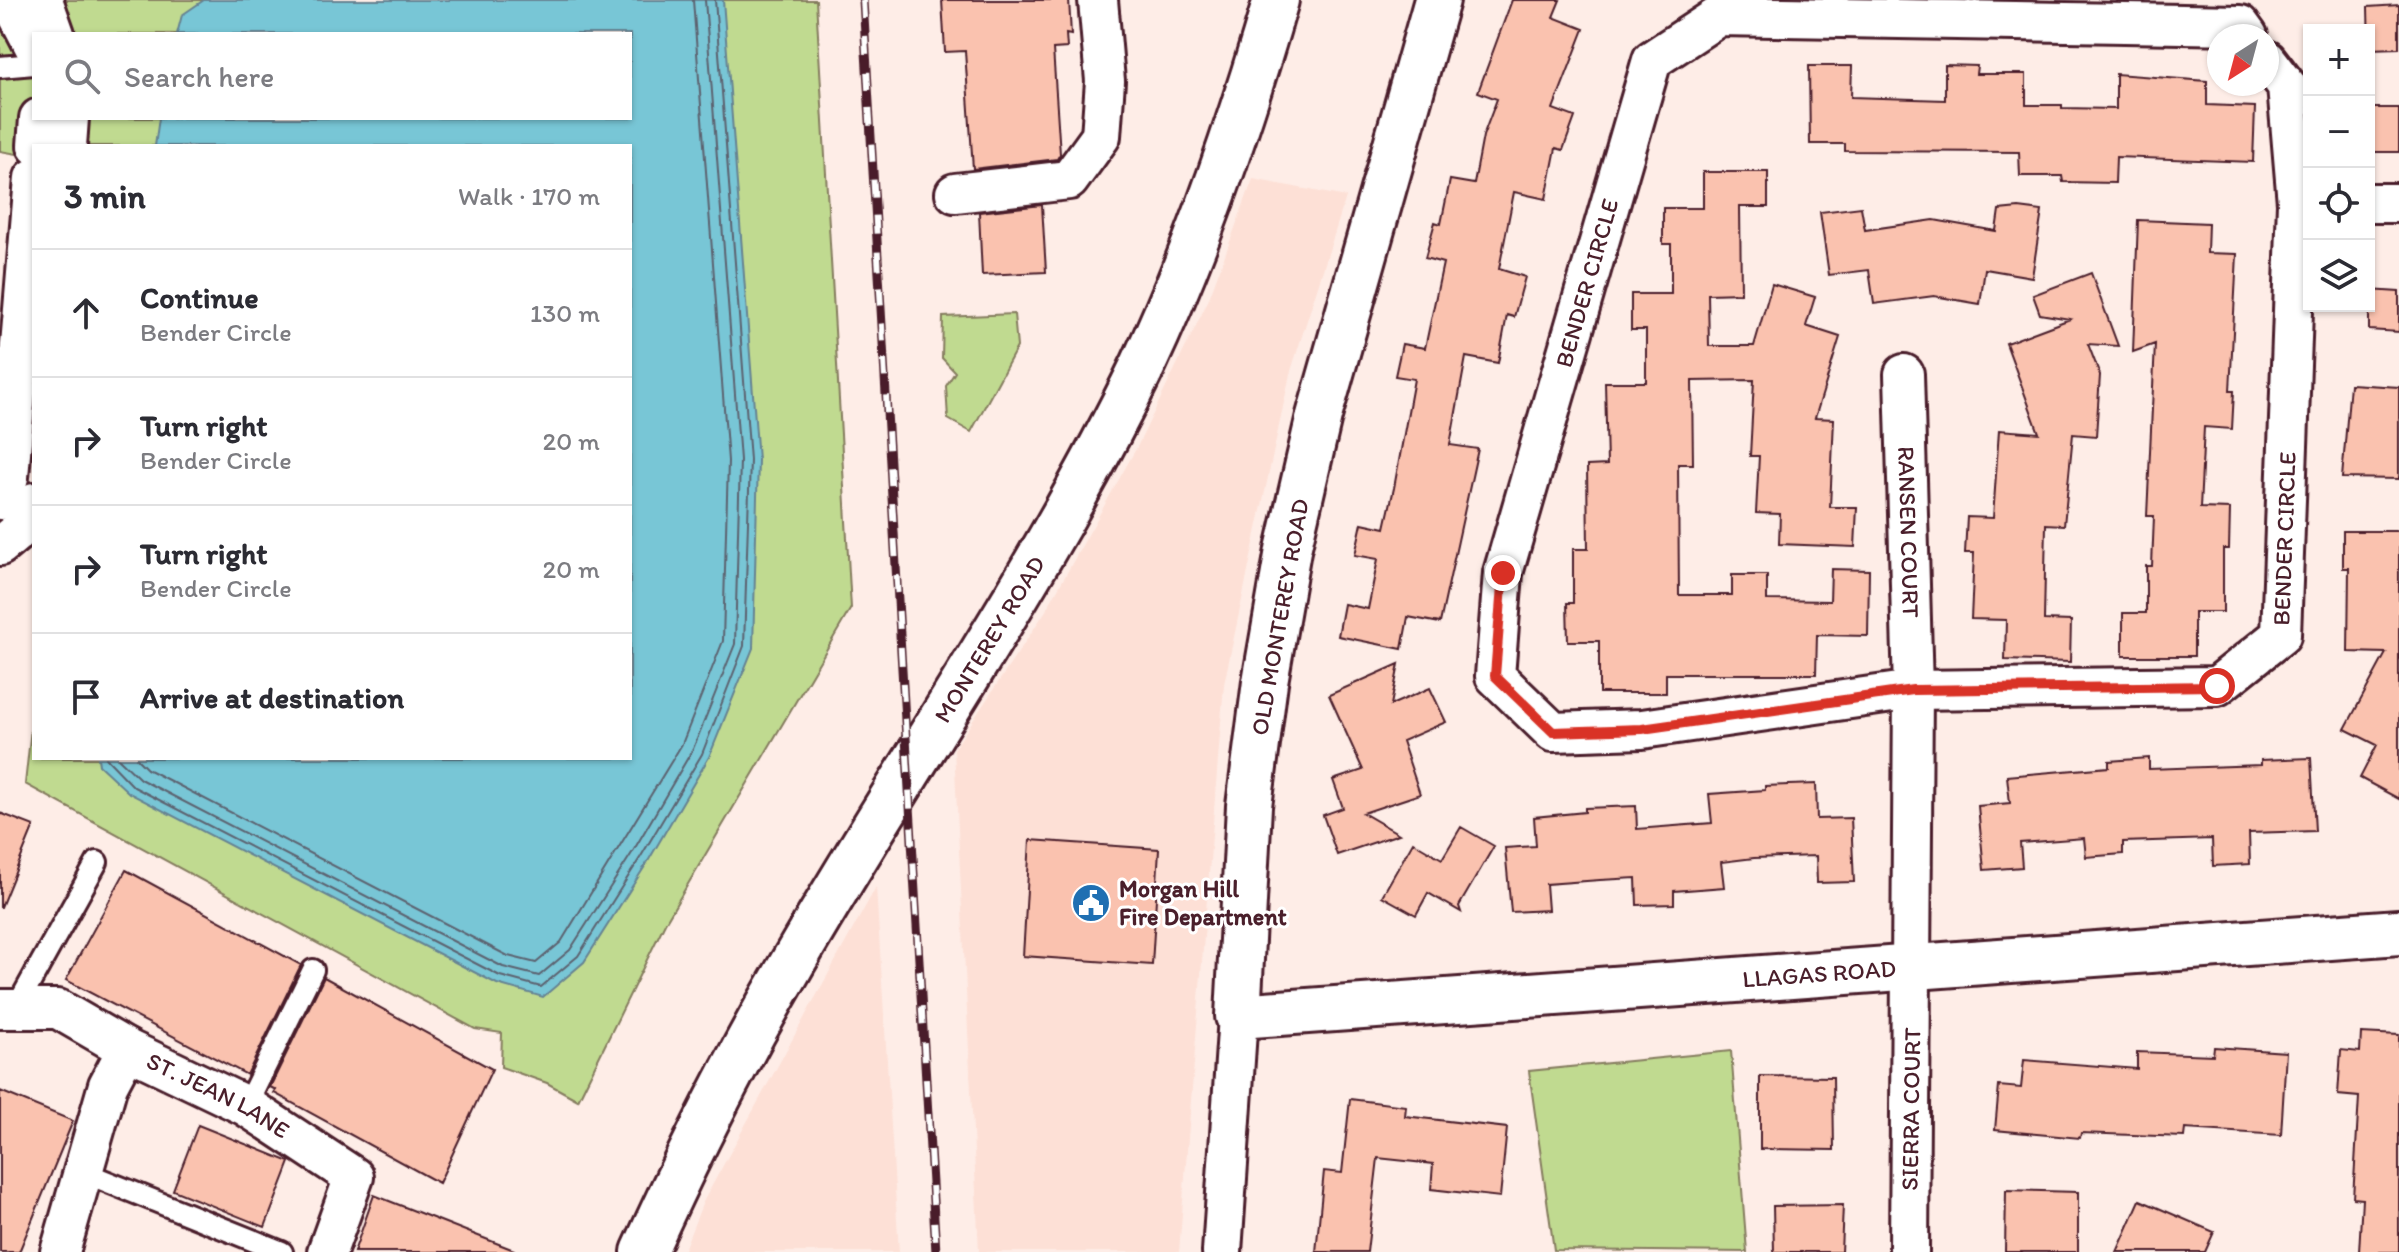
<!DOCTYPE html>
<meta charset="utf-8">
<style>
body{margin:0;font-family:Itim,sans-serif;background:#f2f2f3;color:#2b2b33}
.controls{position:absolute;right:24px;top:24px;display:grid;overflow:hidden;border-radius:0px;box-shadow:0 2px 6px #0004}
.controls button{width:72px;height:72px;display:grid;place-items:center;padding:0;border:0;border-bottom:2px solid #e1e1e2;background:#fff;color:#2b2b33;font:40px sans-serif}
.compass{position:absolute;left:2207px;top:24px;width:72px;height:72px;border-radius:50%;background:#fff;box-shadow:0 2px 6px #0004;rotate:216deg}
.stop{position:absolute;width:24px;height:24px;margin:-18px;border:6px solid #d93025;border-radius:50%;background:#fff}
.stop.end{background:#d93025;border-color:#fff;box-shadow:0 2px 8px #0008}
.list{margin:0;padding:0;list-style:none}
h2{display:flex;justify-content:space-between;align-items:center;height:104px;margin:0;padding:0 32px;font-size:34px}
h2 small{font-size:26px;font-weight:400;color:#7c7c81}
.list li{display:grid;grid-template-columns:52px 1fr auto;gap:24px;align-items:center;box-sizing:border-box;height:128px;padding:0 32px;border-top:2px solid #e1e1e2}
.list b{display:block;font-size:30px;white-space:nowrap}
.list p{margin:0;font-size:26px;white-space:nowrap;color:#7c7c81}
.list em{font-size:26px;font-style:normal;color:#7c7c81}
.icon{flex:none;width:44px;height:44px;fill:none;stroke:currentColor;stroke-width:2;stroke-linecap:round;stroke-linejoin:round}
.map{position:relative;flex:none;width:2399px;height:1252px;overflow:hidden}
.search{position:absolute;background:#fff;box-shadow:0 2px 6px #0004;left:32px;top:32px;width:600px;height:88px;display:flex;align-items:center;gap:20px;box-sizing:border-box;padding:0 28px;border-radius:0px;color:#7c7c81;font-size:30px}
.panel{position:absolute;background:#fff;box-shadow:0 2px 6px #0004;left:32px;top:144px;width:600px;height:616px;border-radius:0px}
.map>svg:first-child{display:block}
</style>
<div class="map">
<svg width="2399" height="1252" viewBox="0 0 2399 1252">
<rect width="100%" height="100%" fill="#feede7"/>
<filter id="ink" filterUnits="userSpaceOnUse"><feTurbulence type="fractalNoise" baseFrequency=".0125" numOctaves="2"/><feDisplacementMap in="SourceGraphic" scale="16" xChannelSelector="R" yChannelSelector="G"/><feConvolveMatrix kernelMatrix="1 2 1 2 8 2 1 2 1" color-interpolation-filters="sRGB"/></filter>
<g filter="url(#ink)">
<path fill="#fde0d6" d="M 1253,179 L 1346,197 L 1290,374 L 1224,684 L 1179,1252 L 979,1252 L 954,749 L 1045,612 L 1137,447 L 1208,301 Z
M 876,887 L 899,1252 L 683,1252 L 703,1202 Z"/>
<path fill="#c0da90" stroke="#857c5e" stroke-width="2" fill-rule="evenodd" d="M 0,0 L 816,0 L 851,608 L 665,923 L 578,1100 L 547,1083 L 501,1067 L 502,1033 L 475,1029 L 25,784 L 34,701 L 34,758 L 630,758 L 630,146 L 34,146 L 34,157 L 0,151 ZM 34,34 L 630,34 L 630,118 L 34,118 Z
M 1014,314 L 1017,347 L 971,432 L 948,419 L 946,386 L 955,372 L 942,358 L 943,317 Z
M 1731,1051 L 1747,1252 L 1554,1250 L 1529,1071 Z"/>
<path fill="#78c6d6" stroke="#668392" stroke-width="2" d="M 204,0 L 723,0 L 758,460 L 753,648 L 709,757 L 647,863 L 584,962 L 543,997 L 497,984 L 129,793 L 99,765 L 98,758 L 630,758 L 630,146 L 155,146 L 159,118 L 630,118 L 630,34 L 177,34 L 182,15 Z"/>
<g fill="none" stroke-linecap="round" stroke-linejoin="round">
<path stroke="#5c626f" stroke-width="2" d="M 106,758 L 134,787 L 500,976 L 541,987 L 578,956 L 640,858 L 702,754 L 744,646 L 750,460 L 715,0
M 118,758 L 140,779 L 503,967 L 539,976 L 570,950 L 632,853 L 693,749 L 735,644 L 740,460 L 705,0
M 136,758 L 147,769 L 508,956 L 536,963 L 561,942 L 682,744 L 723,641 L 728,461 L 693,0"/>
</g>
<path fill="#fac2af" stroke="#4a1f2b" stroke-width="2" d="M 942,0 L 1069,0 L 1071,35 L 1066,34 L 1067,48 L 1053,49 L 1060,154 L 1057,159 L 973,169 L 965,51 L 945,52 Z
M 1512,0 L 1560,0 L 1553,17 L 1584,29 L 1553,109 L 1575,117 L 1563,150 L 1556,148 L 1546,199 L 1514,192 L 1499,269 L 1525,277 L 1514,317 L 1507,315 L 1498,363 L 1466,357 L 1450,445 L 1478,449 L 1440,623 L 1408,617 L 1402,649 L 1338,636 L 1344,604 L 1368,609 L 1378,559 L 1355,555 L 1362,523 L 1385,528 L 1394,488 L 1414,379 L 1395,376 L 1402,344 L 1425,348 L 1443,263 L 1425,258 L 1435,222 L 1441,224 L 1450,180 L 1474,184 L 1483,136 L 1497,99 L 1478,92 Z
M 2399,5 L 2399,48 L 2369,49 L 2368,7 Z
M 1945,65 L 1977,66 L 1976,74 L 2026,74 L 2026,105 L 2062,105 L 2062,108 L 2116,109 L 2116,74 L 2207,81 L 2207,105 L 2255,107 L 2253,162 L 2116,157 L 2115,183 L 2063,182 L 2062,176 L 2020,176 L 2019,152 L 1845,151 L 1845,144 L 1810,144 L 1809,66 L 1852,66 L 1851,97 L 1945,100 Z
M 2369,108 L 2399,108 L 2399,152 L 2369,152 Z
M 1703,172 L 1768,172 L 1768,207 L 1740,207 L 1741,293 L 1708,294 L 1709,346 L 1754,346 L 1772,284 L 1815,297 L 1806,326 L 1840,337 L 1815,418 L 1834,419 L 1830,507 L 1857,507 L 1855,547 L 1779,544 L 1780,514 L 1756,513 L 1759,456 L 1750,456 L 1754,380 L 1692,381 L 1693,464 L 1678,464 L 1679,595 L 1732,595 L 1732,575 L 1767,575 L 1767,600 L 1830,601 L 1831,569 L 1869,570 L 1868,636 L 1817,635 L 1816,674 L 1666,674 L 1666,693 L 1599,693 L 1599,641 L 1568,641 L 1567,603 L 1573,603 L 1573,549 L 1588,549 L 1587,466 L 1607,465 L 1605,382 L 1646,382 L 1646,330 L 1631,330 L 1631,294 L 1671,294 L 1671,244 L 1663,244 L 1663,208 L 1703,208 Z
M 1042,205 L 1046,272 L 982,275 L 979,212 Z
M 1861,207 L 1865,230 L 1934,220 L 1996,231 L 1999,210 L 2019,208 L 2042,211 L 2032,277 L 1985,269 L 1980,304 L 1934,296 L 1874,304 L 1869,270 L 1829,275 L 1820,212 Z
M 2138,220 L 2208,223 L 2207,253 L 2237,254 L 2230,391 L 2234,391 L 2232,429 L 2204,427 L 2200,508 L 2230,509 L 2229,549 L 2223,549 L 2223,612 L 2194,612 L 2194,656 L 2123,656 L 2123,613 L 2146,613 L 2146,566 L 2152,566 L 2154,516 L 2147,516 L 2155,344 L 2133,352 Z
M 2091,273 L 2118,346 L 2088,344 L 2100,375 L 2096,436 L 2073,434 L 2064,525 L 2046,524 L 2044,620 L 2071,621 L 2070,662 L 2005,660 L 2006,620 L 1971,619 L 1974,553 L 1965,553 L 1967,517 L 1993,518 L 1999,430 L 2039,433 L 2006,343 L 2070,319 L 2040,314 L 2033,295 Z
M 2369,290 L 2399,292 L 2399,332 L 2369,330 Z
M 2350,384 L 2399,387 L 2399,479 L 2342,478 Z
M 2343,531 L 2399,531 L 2399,799 L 2360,778 L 2377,745 L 2345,729 L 2386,653 L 2348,652 L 2349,568 L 2343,568 Z
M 1399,664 L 1391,705 L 1430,688 L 1446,722 L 1402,741 L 1420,794 L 1363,813 L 1399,834 L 1337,855 L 1323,815 L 1343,808 L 1333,780 L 1363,770 L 1329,695 Z
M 2149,758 L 2149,769 L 2261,765 L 2261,760 L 2311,758 L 2315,831 L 2249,833 L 2250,864 L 2213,866 L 2212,839 L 2123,842 L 2123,854 L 2086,857 L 2084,838 L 2020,843 L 2022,867 L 1984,870 L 1978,806 L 2010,803 L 2007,776 L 2109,767 L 2109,761 Z
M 1816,784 L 1817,819 L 1851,818 L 1854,882 L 1817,883 L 1816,856 L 1754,858 L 1721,862 L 1724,887 L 1674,891 L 1674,904 L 1637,905 L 1636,878 L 1600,880 L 1546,884 L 1548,910 L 1511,912 L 1505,848 L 1536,846 L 1534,817 L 1585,812 L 1585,808 L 1636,806 L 1637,829 L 1712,823 L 1709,794 L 1765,790 L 1765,786 Z
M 0,813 L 34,826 L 1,907 L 0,907 Z
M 1461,827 L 1494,846 L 1459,906 L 1461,912 L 1428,893 L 1416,915 L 1382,896 L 1413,842 L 1442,859 Z
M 1030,840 L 1159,849 L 1152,965 L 1023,956 Z
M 126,870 L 301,965 L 247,1075 L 66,980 Z
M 324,977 L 492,1069 L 439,1183 L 274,1093 L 276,1090 L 270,1087 Z
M 2361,1033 L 2399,1035 L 2399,1252 L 2359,1252 L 2362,1199 L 2353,1198 L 2359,1097 L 2338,1095 L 2341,1050 L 2360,1052 Z
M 2214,1047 L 2286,1052 L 2281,1135 L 2185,1129 L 2184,1137 L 2081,1133 L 2080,1138 L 1995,1130 L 1999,1086 L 2021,1088 L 2024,1060 L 2137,1069 L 2137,1052 L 2213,1055 Z
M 1760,1076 L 1833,1077 L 1834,1150 L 1760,1149 Z
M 0,1091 L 73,1121 L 19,1252 L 0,1252 Z
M 1350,1099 L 1406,1106 L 1405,1116 L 1507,1128 L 1500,1197 L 1431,1189 L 1433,1164 L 1378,1158 L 1367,1252 L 1316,1252 L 1324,1171 L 1342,1173 Z
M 198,1125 L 290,1162 L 265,1227 L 173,1190 Z
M 2006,1190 L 2078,1192 L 2078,1252 L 2005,1252 Z
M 374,1195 L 514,1250 L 514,1252 L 354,1252 Z
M 2140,1200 L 2214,1232 L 2205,1252 L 2117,1252 Z
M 1843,1205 L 1841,1252 L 1774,1252 L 1773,1206 Z"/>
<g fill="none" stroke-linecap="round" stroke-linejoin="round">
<g stroke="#4a1f2b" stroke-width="26">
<path id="service" d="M 0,67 L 34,64
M 16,1008 L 97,862
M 246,1106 L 313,970
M 83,1172 L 282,1252"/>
</g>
<g stroke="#4a1f2b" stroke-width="44">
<g id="minor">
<path d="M 10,0 L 34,46"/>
<path d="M 43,0 L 55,34"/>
<path id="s1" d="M 2248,36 L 2240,25 L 1719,16 L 1652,60 L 1503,573 L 1495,676 L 1553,732 L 1642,729 L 1913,690 L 2217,686 L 2281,635 L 2297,203 L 2287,86 L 2267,60"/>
<path d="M 37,146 L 39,118"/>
<path d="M 67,146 L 69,118"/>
<path d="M 955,193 L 1069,180 L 1101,136 L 1105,81 L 1098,0"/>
<path d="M 2369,203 L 2399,203"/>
<path id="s2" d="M 1904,374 L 1913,690 L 1909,1252"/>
<path d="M 0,500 L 9,477 L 34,178"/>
<path d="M 0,546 L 18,531 L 34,502"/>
<path id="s3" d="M 0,1009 L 58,1009 L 127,1049 L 246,1106 L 354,1177 L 327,1252"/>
<path d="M 60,1252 L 108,1085 L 127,1049"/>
<path d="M 1222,1252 L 1238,1016"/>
</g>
</g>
<g stroke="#4a1f2b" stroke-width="50">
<g id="tertiary">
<path id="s4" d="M 1437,0 L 1319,416 L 1288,550 L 1265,682 L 1249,806 L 1238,1016 L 2399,932"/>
</g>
</g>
<g stroke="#4a1f2b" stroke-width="50">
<g id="secondary">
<path id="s5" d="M 644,1252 C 688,1155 735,1061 789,969 C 905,767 1041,576 1143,365 C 1198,248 1240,124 1276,0"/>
</g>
</g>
<use href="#service" stroke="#fff" stroke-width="20"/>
<use href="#minor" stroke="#fff" stroke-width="38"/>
<use href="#tertiary" stroke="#fff" stroke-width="44"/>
<use href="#secondary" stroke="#fff" stroke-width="44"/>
<g stroke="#4a1f2b" stroke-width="9">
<path id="rail" d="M 863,0 L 936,1252"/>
</g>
<use href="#rail" stroke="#fff" stroke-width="6" stroke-dasharray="18" stroke-linecap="butt"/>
</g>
</g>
<g fill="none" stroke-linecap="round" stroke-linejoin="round" filter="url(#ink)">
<path stroke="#d93025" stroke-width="10" d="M 1503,573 L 1495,676 L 1553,732 L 1642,729 L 1913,690 L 2217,686"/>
</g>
<defs>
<g id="civic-disc" transform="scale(2)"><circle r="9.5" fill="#1f6fb2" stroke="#fff"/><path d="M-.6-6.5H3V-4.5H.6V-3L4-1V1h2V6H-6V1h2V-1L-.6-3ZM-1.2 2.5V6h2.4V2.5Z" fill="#fff"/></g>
</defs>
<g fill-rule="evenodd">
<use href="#civic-disc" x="1091" y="903"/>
</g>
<g text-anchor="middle" stroke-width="6" stroke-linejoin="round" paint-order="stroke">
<g font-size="24" fill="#4a1f2b" stroke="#fff">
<text transform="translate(1587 283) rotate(-74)" y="8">BENDER CIRCLE</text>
<text dy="8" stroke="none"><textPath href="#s2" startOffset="158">RANSEN COURT</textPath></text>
<text dy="8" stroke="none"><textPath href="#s1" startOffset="2178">BENDER CIRCLE</textPath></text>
<text transform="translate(1280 617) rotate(-80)" y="8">OLD MONTEREY ROAD</text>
<text dy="8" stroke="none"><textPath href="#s5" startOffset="704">MONTEREY ROAD</textPath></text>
<text dy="8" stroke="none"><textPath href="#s4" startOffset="1622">LLAGAS ROAD</textPath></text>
<text dy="8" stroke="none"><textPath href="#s3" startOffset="240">ST. JEAN LANE</textPath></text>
<text transform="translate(1911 1109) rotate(-89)" y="8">SIERRA COURT</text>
</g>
<g font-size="24" font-weight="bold" fill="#4a1f2b" stroke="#fff" text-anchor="start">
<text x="1119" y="897">Morgan Hill<tspan x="1119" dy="28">Fire Department</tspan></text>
</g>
</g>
</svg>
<div class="controls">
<button>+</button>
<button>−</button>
<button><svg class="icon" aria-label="locate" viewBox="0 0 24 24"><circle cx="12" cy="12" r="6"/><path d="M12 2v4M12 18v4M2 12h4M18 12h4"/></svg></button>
<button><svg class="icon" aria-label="layers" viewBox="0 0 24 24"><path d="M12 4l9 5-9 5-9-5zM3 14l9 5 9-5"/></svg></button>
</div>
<svg class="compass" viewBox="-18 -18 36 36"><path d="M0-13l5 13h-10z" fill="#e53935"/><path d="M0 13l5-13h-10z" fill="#7c7c81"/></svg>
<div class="stop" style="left:2217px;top:686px"></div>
<div class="stop end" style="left:1503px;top:573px"></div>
<div class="search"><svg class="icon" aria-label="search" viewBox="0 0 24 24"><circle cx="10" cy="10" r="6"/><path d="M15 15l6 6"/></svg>Search here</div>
<section class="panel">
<h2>3 min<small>Walk · 170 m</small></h2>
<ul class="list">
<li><svg class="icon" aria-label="ahead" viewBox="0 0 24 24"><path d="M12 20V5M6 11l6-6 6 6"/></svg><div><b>Continue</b><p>Bender Circle</p></div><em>130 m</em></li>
<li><svg class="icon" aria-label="right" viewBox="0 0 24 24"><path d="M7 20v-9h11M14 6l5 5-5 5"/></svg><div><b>Turn right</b><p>Bender Circle</p></div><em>20 m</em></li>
<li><svg class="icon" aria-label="right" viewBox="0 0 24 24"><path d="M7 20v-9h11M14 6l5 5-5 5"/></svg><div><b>Turn right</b><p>Bender Circle</p></div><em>20 m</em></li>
<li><svg class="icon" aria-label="arrive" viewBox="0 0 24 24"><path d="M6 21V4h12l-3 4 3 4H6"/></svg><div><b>Arrive at destination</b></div></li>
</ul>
</section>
</div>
